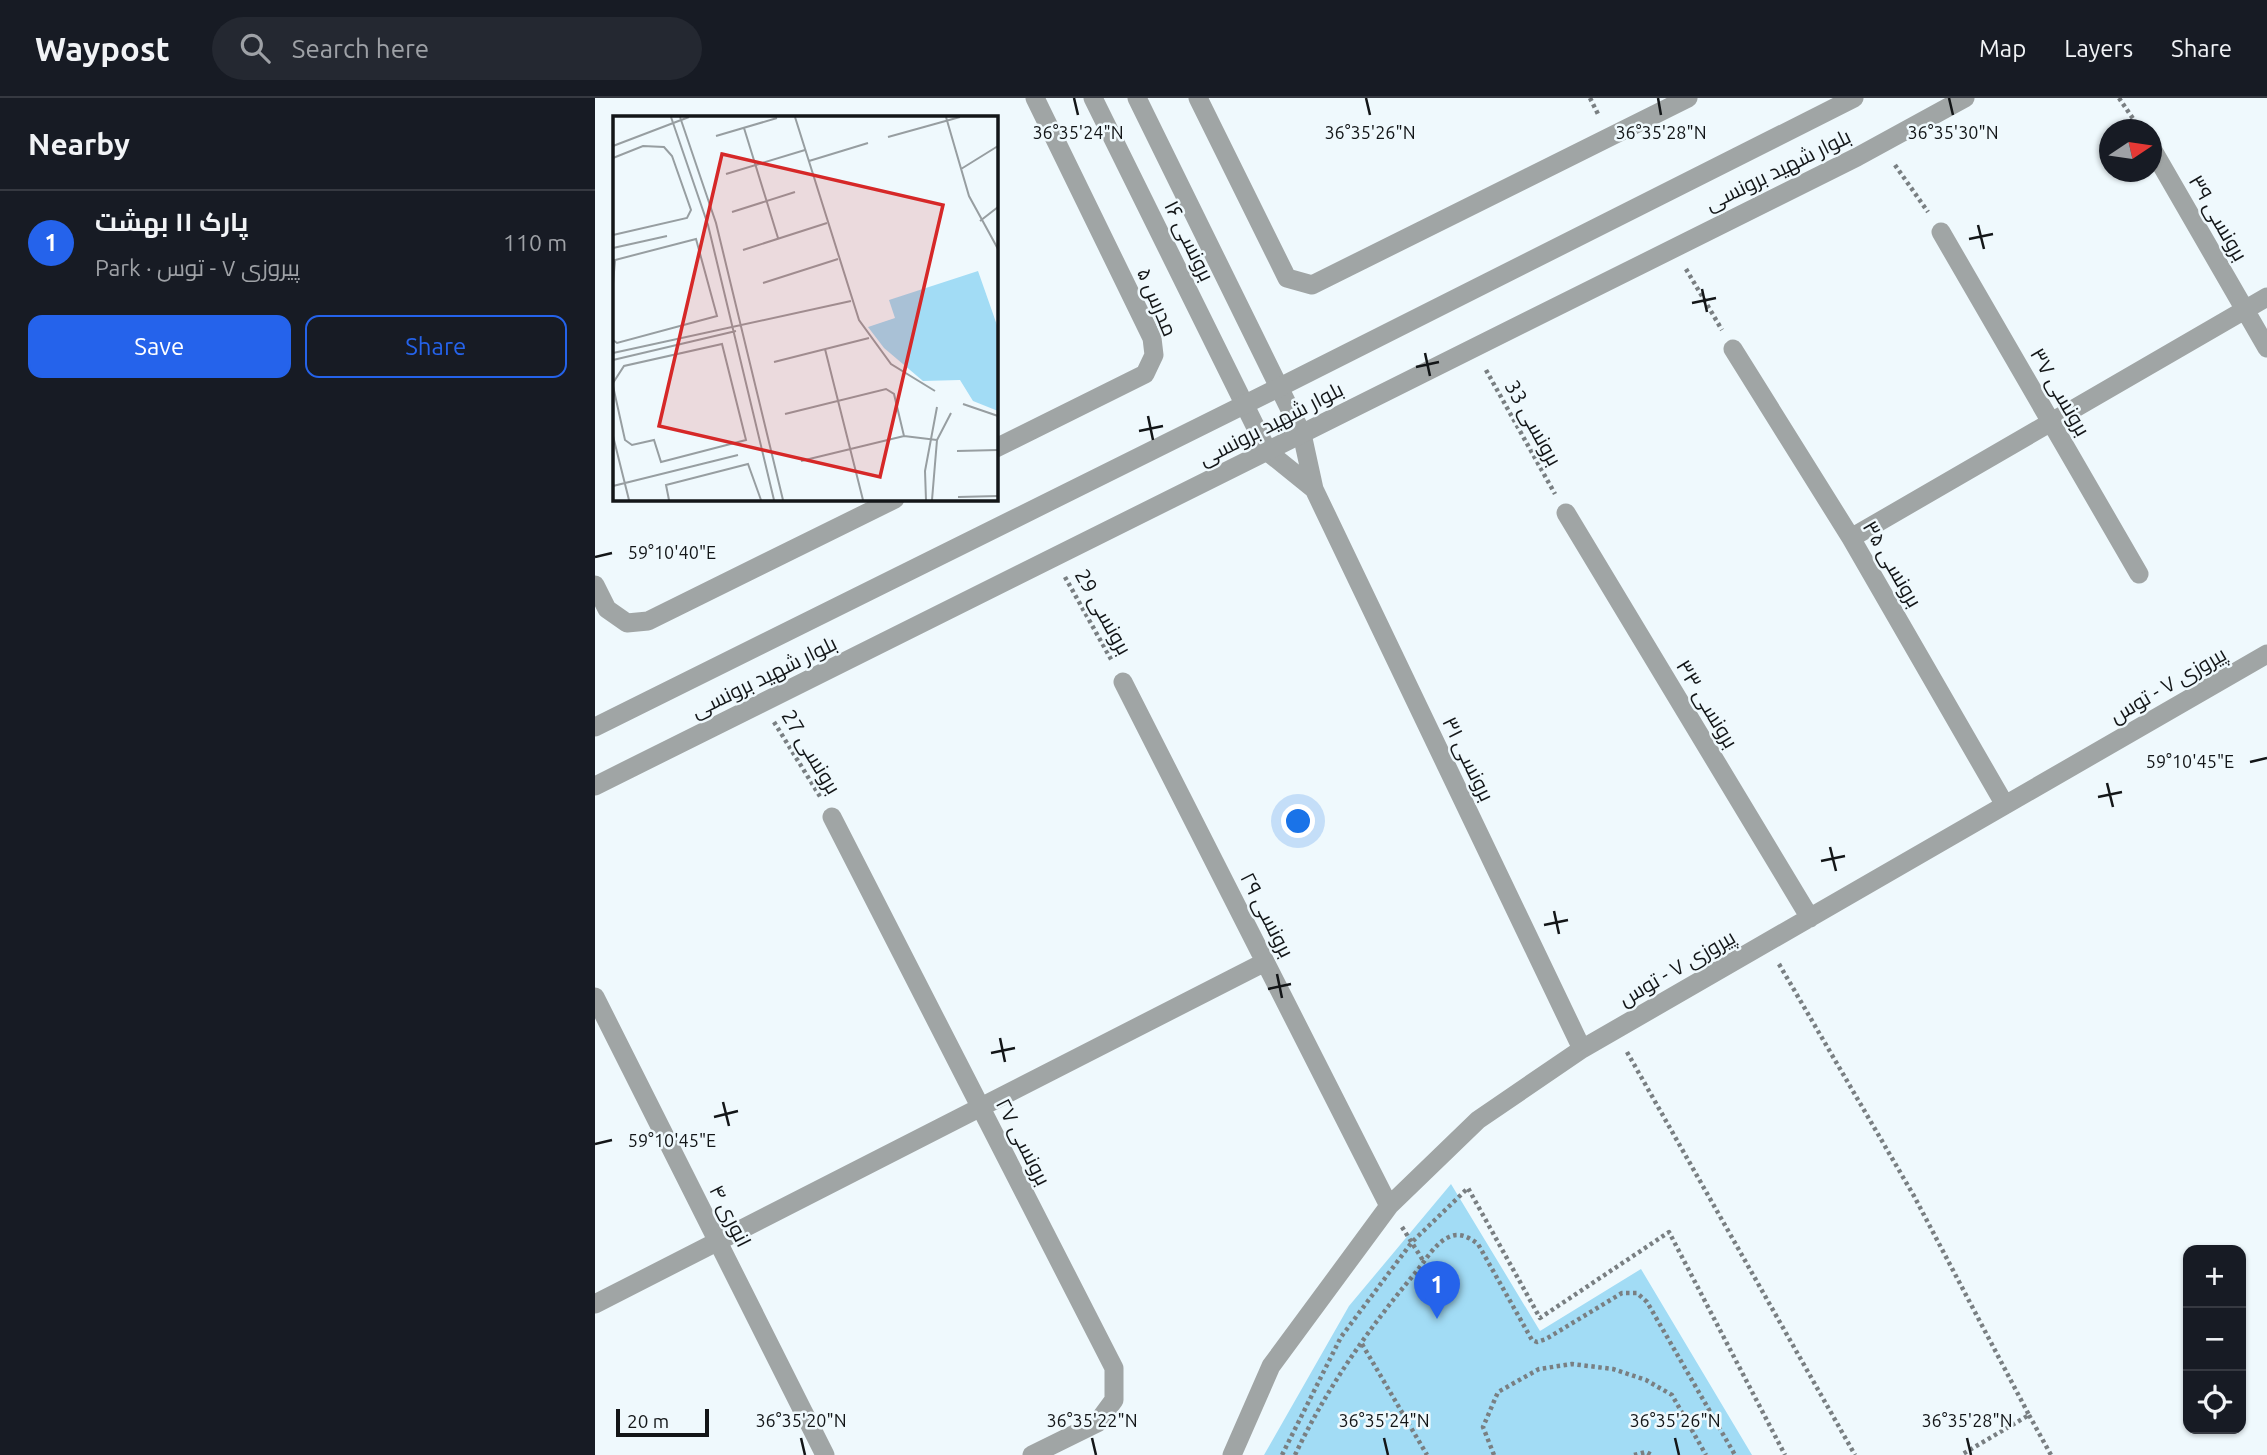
<!DOCTYPE html>
<meta charset="utf-8">
<style>
body{margin:0;font-family:Ubuntu,Cairo,sans-serif;background:#242831;color:#f1f3f6}
.controls{position:absolute;right:21px;bottom:21px;display:grid;overflow:hidden;border-radius:14px;box-shadow:0 2px 5px #0004}
.controls button{width:63px;height:63px;display:grid;place-items:center;padding:0;border:0;border-bottom:2px solid #363941;background:#171b24;color:#f1f3f6;font:35px sans-serif}
.compass{position:absolute;left:1504px;top:21px;width:63px;height:63px;border-radius:50%;background:#171b24;box-shadow:0 2px 5px #0004;rotate:77deg}
.scale{position:absolute;left:21px;bottom:18px;width:93px;box-sizing:border-box;padding-left:7px;border:4px solid #131618;border-top:0;font-size:19px;line-height:24px;white-space:nowrap;color:#131618;-webkit-text-stroke:5px #eff9fd;paint-order:stroke}
.you{position:absolute;left:704px;top:724px;width:24px;height:24px;margin:-18px;border:5px solid #fff;border-radius:50%;background:#1a73e8;box-shadow:0 0 0 10px #1a73e833}
.badge{display:grid;place-items:center;width:46px;height:46px;border-radius:50%;background:#2563eb;color:#fff;font-size:23px;font-weight:700}
.pin{position:absolute;translate:-50% -58px;filter:drop-shadow(0 2px 4px #0008)}
.pin::after{content:'';position:absolute;top:37px;width:24px;height:21px;background:inherit;clip-path:polygon(0 0,100% 0,50% 100%)}
.list{margin:0;padding:0;list-style:none}
h2{display:flex;justify-content:space-between;align-items:center;height:91px;margin:0;padding:0 28px;font-size:30px}
h2 small{font-size:23px;font-weight:400;color:#9ea1a6}
.list li{display:grid;grid-template-columns:46px 1fr auto;gap:21px;align-items:center;box-sizing:border-box;height:105px;padding:0 28px;border-top:2px solid #363941}
.list b{display:block;font-size:26px;white-space:nowrap}
.list p{margin:0;font-size:23px;white-space:nowrap;color:#9ea1a6}
.list em{font-size:23px;font-style:normal;color:#9ea1a6}
.actions{display:flex;gap:14px;padding:21px 28px}
.actions a{flex:1;padding:16px 0;border:2px solid #2563eb;border-radius:14px;text-align:center;font-size:24px;color:#2563eb}
.actions .main{background:#2563eb;color:#fff}
.icon{flex:none;width:38px;height:38px;fill:none;stroke:currentColor;stroke-width:2;stroke-linecap:round;stroke-linejoin:round}
.map{position:relative;flex:none;width:1672px;height:1357px;overflow:hidden}
header{display:flex;align-items:center;gap:42px;box-sizing:border-box;height:98px;padding:0 35px;background:#171b24;border-bottom:2px solid #363941}
header strong{font-size:33px}
nav{display:flex;gap:38px;margin-inline-start:auto;font-size:24px}
.search{width:490px;height:63px;background:#242831;display:flex;align-items:center;gap:18px;box-sizing:border-box;padding:0 24px;border-radius:38px;color:#9ea1a6;font-size:26px}
main{display:flex}
aside{flex:1;background:#171b24}
.map>svg:first-child{display:block}
</style>
<header>
<strong>Waypost</strong>
<div class="search"><svg class="icon" aria-label="search" viewBox="0 0 24 24"><circle cx="10" cy="10" r="6"/><path d="M15 15l6 6"/></svg>Search here</div>
<nav><a>Map</a><a>Layers</a><a>Share</a></nav>
</header>
<main>
<aside>
<h2>Nearby<small></small></h2>
<ul class="list">
<li><span class="badge">1</span><div><b>پارک ۱۱ بهشت</b><p>Park · پیروزی ۷ - توس</p></div><em>110 m</em></li>
</ul>
<div class="actions"><a class="main">Save</a><a>Share</a></div>
</aside>
<div class="map">
<svg width="1672" height="1357" viewBox="0 0 1672 1357">
<rect width="100%" height="100%" fill="#eff9fd"/>
<path fill="#a2dcf5" d="M 856,1086 L 945,1233 L 1046,1171 L 1157,1357 L 669,1357 L 754,1208 Z"/>
<g fill="none" stroke-linecap="round" stroke-linejoin="round">
<path stroke="#797f82" stroke-width="4.5" stroke-dasharray="3.5 3.5" stroke-linecap="butt" d="M 995,0 L 1004,18
M 1524,0 L 1543,28
M 1300,67 L 1333,114
M 1091,171 L 1127,232
M 891,272 L 960,396
M 470,479 L 517,563
M 179,624 L 226,700
M 1184,866 L 1319,1098 L 1434,1317 L 1366,1357
M 1032,954 L 1260,1357
M 807,1129 L 829,1164
M 767,1246 L 832,1357
M 1434,1317 L 1456,1357
M 687,1357 L 746,1239 L 817,1144 L 873,1090 L 945,1220 L 1074,1134 L 1190,1357
M 700,1357 C 731,1291 774,1230 821,1174 C 830,1163 840,1145 854,1139 C 864,1134 874,1139 883,1146 L 937,1242 L 942,1244 L 951,1241 L 1027,1195 L 1042,1195 L 1052,1204 L 1140,1357
M 899,1357 L 888,1329 L 903,1294 L 944,1271 L 977,1266 L 1018,1271 L 1051,1282 L 1077,1297 L 1111,1357
M 1039,1357 L 1051,1354 L 1057,1357"/>
<path stroke="#a0a5a5" stroke-width="19" d="M 498,0 L 673,354 L 719,391
M 542,0 L 707,336 L 719,391 L 987,951
M 603,0 L 692,180 L 717,187 L 1093,0
M 1556,49 L 1672,250
M 1346,134 L 1544,476
M 1138,251 L 1256,440 L 1410,707
M 401,350 L 550,276 L 559,257 L 557,240 L 440,0
M 971,415 L 1215,820
M 1256,440 L 1672,199
M 0,487 L 12,511 L 32,525 L 53,523 L 300,401
M 528,584 L 794,1108
M 237,719 L 519,1270 L 519,1302 L 502,1325 L 437,1357
M 0,899 L 230,1357
M 0,1206 L 670,864
M 637,1357 L 676,1268 L 794,1108 L 883,1022 L 987,951 L 1672,556"/>
<path stroke="#a0a5a5" stroke-width="19" d="M 0,629 L 683,290 L 1259,0
M 0,688 L 1262,59 L 1370,0"/>
</g>
<path fill="none" stroke="#131618" stroke-width="2.5" d="M 479,0 L 483,17M 771,0 L 775,17M 1063,0 L 1066,17M 1354,0 L 1358,17M 1383,127 L 1389,151M 1374,141 L 1398,136M 1107,191 L 1112,214M 1097,205 L 1121,200M 830,255 L 835,278M 821,269 L 844,264M 553,318 L 558,342M 544,333 L 568,328M 0,459 L 17,455M 1655,664 L 1672,660M 1512,685 L 1518,709M 1503,699 L 1527,694M 1235,749 L 1241,773M 1226,763 L 1250,758M 959,813 L 964,836M 949,827 L 973,822M 682,876 L 687,900M 673,891 L 696,886M 405,940 L 410,964M 396,955 L 420,950M 128,1004 L 134,1028M 119,1019 L 143,1013M 0,1046 L 17,1042M 206,1340 L 210,1357M 497,1340 L 501,1357M 789,1340 L 793,1357M 1080,1340 L 1084,1357M 1372,1340 L 1376,1357"/>
<g text-anchor="middle" stroke-width="5" stroke-linejoin="round" paint-order="stroke">
<g font-size="21" fill="#131618" stroke="#eff9fd">
<text transform="translate(1183 72) rotate(-26)" y="7">بلوار شهید برونسی</text>
<text transform="translate(1623 120) rotate(60)" y="7">برونسی ۳۹</text>
<text transform="translate(594 143) rotate(64)" y="7">برونسی ۱۶</text>
<text transform="translate(562 204) rotate(67)" y="7">مدرس ۵</text>
<text transform="translate(1465 294) rotate(60)" y="7">برونسی ۳۷</text>
<text transform="translate(938 325) rotate(61)" y="7">برونسی 33</text>
<text transform="translate(676 326) rotate(-27)" y="7">بلوار شهید برونسی</text>
<text transform="translate(1297 466) rotate(60)" y="7">برونسی ۳۵</text>
<text transform="translate(508 514) rotate(61)" y="7">برونسی 29</text>
<text transform="translate(169 579) rotate(-26)" y="7">بلوار شهید برونسی</text>
<text transform="translate(1573 587) rotate(-30)" y="7">پیروزی ۷ - توس</text>
<text transform="translate(1112 606) rotate(59)" y="7">برونسی ۳۳</text>
<text transform="translate(216 654) rotate(59)" y="7">برونسی 27</text>
<text transform="translate(873 661) rotate(64)" y="7">برونسی ۳۱</text>
<text transform="translate(672 817) rotate(63)" y="7">برونسی ۲۹</text>
<text transform="translate(1082 870) rotate(-30)" y="7">پیروزی ۷ - توس</text>
<text transform="translate(428 1044) rotate(63)" y="7">برونسی ۲۷</text>
<text transform="translate(135 1118) rotate(63)" y="7">انوری ۴</text>
</g>
</g>
<g transform="translate(18 18)">
<rect width="385" height="385" fill="#eff9fd"/>
<path d="M 365,155 L 385,212 L 385,295 L 360,285 L 347,264 L 310,265 L 271,232 L 255,211 L 282,202 L 276,184 Z" fill="#a2dcf5"/>
<path fill="none" stroke="#979ea1" stroke-width="2" d="M 58,1 L 95,109 L 161,384M 67,1 L 103,107 L 170,384M 182,1 L 246,204 L 278,248 L 322,275M 333,1 L 356,80 L 385,133M 131,12 L 165,122M 103,20 L 164,2M 275,21 L 347,1M 0,30 L 76,1M 0,42 L 30,30 L 51,31 L 59,40 L 78,94 L 74,102 L 0,119M 196,45 L 255,27M 348,53 L 385,30M 113,58 L 192,34M 119,96 L 182,76M 367,105 L 385,91M 0,132 L 54,120M 130,134 L 214,107M 150,167 L 225,143M 0,168 L 2,144 L 83,123 L 104,200 L 4,227 L 0,224M 212,233 L 250,384M 0,237 L 238,185M 0,244 L 123,215M 161,246 L 256,222M 0,267 L 11,250 L 109,228 L 133,324 L 48,346 L 41,324 L 19,329 L 12,324 L 0,270M 350,288 L 385,300M 172,298 L 273,273 L 281,278 L 291,320M 0,320 L 16,384M 344,335 L 385,334M 188,345 L 291,320 L 324,324M 0,370 L 125,339M 345,381 L 385,380M 56,384 L 53,369 L 135,348 L 148,384M 313,384 L 312,355 L 324,291M 319,384 L 324,324 L 338,297"/>
<path fill="#d62828" fill-opacity="0.15" stroke="#d62828" stroke-width="3.5" d="M 109,38 L 330,89 L 267,361 L 46,310 Z"/>
<rect width="385" height="385" fill="none" stroke="#131618" stroke-width="3.5"/>
</g>
<g font-size="18" text-anchor="middle" fill="#131618" stroke="#eff9fd" stroke-width="5" stroke-linejoin="round" paint-order="stroke">
<text x="483" y="41">36°35'24"N</text>
<text x="775" y="41">36°35'26"N</text>
<text x="1066" y="41">36°35'28"N</text>
<text x="1358" y="41">36°35'30"N</text>
<text x="77" y="461">59°10'40"E</text>
<text x="1595" y="670">59°10'45"E</text>
<text x="77" y="1049">59°10'45"E</text>
<text x="206" y="1329">36°35'20"N</text>
<text x="497" y="1329">36°35'22"N</text>
<text x="789" y="1329">36°35'24"N</text>
<text x="1080" y="1329">36°35'26"N</text>
<text x="1372" y="1329">36°35'28"N</text>
</g>
</svg>
<div class="controls">
<button>+</button>
<button>−</button>
<button><svg class="icon" aria-label="locate" viewBox="0 0 24 24"><circle cx="12" cy="12" r="6"/><path d="M12 2v4M12 18v4M2 12h4M18 12h4"/></svg></button>
</div>
<svg class="compass" viewBox="-18 -18 36 36"><path d="M0-13l5 13h-10z" fill="#e53935"/><path d="M0 13l5-13h-10z" fill="#9ea1a6"/></svg>
<div class="scale">20 m</div>
<div class="you"></div>
<div class="pin badge" style="left:842px;top:1221px">1</div>
</div>
</main>
